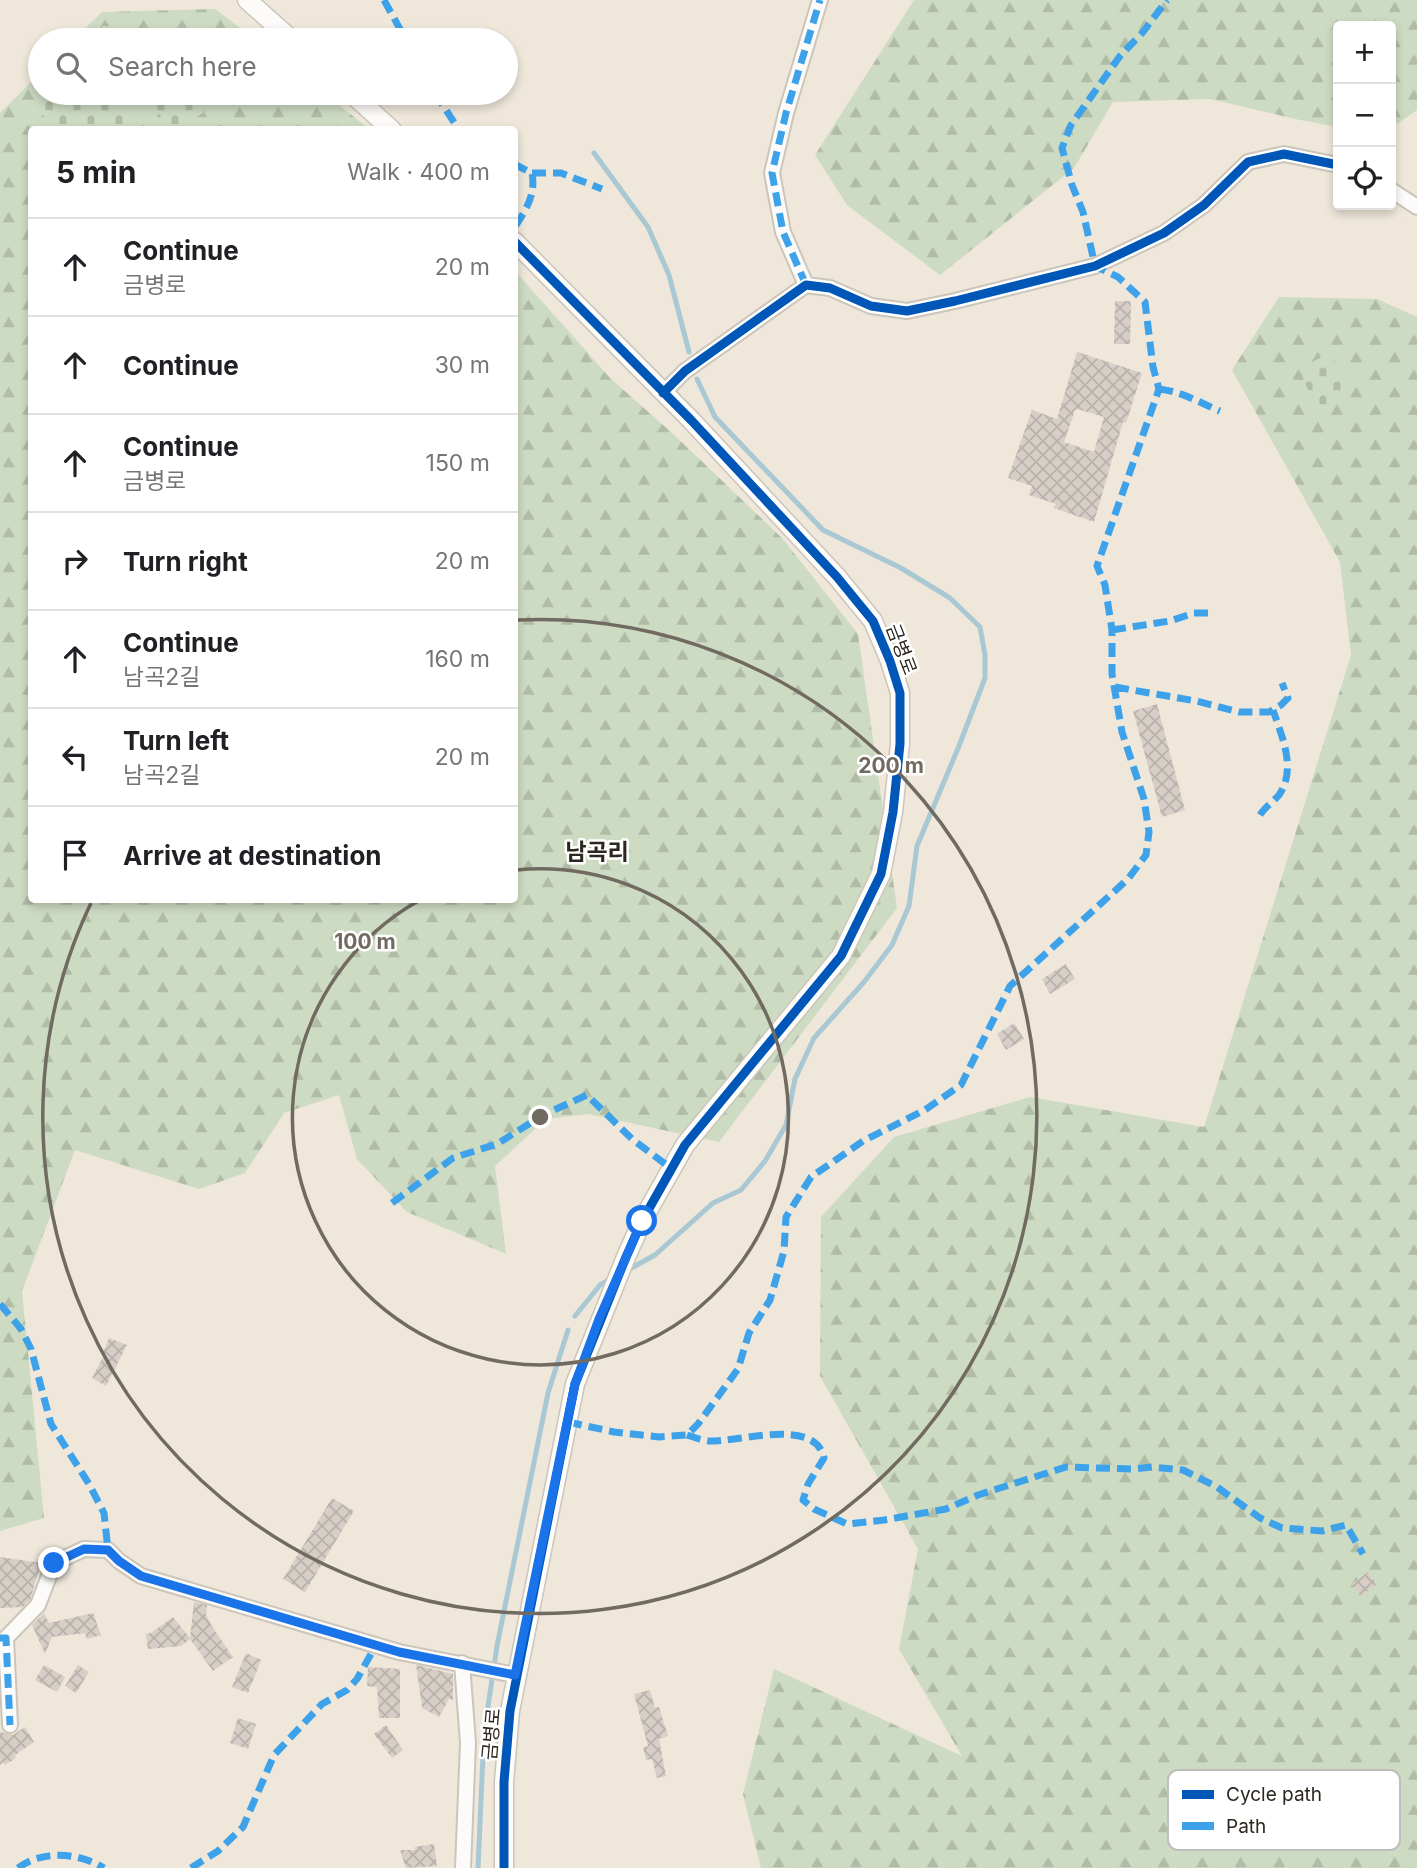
<!DOCTYPE html>
<meta charset="utf-8">
<style>
body{margin:0;font-family:Inter,"Noto Sans KR",sans-serif;background:#f2f2f2;color:#202124}
.controls{position:absolute;right:21px;top:21px;display:grid;overflow:hidden;border-radius:7px;box-shadow:0 4px 10px #0003}
.controls button{width:63px;height:63px;display:grid;place-items:center;padding:0;border:0;border-bottom:2px solid #e0e0e0;background:#fff;color:#202124;font:35px sans-serif}
.stop{position:absolute;width:21px;height:21px;margin:-16px;border:5px solid #1a73e8;border-radius:50%;background:#fff}
.stop.end{background:#1a73e8;border-color:#fff;box-shadow:0 2px 7px #0008}
.list{margin:0;padding:0;list-style:none}
h2{display:flex;justify-content:space-between;align-items:center;height:91px;margin:0;padding:0 28px;font-size:30px}
h2 small{font-size:23px;font-weight:400;color:#757577}
.list li{display:grid;grid-template-columns:46px 1fr auto;gap:21px;align-items:center;box-sizing:border-box;height:98px;padding:0 28px;border-top:2px solid #e0e0e0}
.list b{display:block;font-size:26px;white-space:nowrap}
.list p{margin:0;font-size:23px;white-space:nowrap;color:#757577}
.list em{font-size:23px;font-style:normal;color:#757577}
.icon{flex:none;width:38px;height:38px;fill:none;stroke:currentColor;stroke-width:2;stroke-linecap:round;stroke-linejoin:round}
.map{position:relative;flex:none;width:1417px;height:1868px;overflow:hidden}
.search{position:absolute;background:#fff;box-shadow:0 4px 10px #0003;left:28px;top:28px;width:490px;height:77px;display:flex;align-items:center;gap:18px;box-sizing:border-box;padding:0 24px;border-radius:38px;color:#757577;font-size:26px}
.panel{position:absolute;background:#fff;box-shadow:0 4px 10px #0003;left:28px;top:126px;width:490px;height:777px;border-radius:7px}
.map>svg:first-child{display:block}
</style>
<div class="map">
<svg width="1417" height="1868" viewBox="0 0 1417 1868">
<defs>
<pattern id="forest-firs" width="22" height="20" patternUnits="userSpaceOnUse" patternTransform="scale(1.75)"><rect width="22" height="20" fill="#cedbc3"/><path d="M5 1l3.5 6h-7zM16 11l3.5 6h-7z" fill="#b1bca7"/></pattern>
<pattern id="cemetery-stones" width="16" height="16" patternUnits="userSpaceOnUse" patternTransform="scale(1.75)"><rect width="16" height="16" fill="#cedbc3"/><path d="M2 7V4a2 2 0 0 1 4 0v3zM10 15v-3a2 2 0 0 1 4 0v3z" fill="#b1bca7"/></pattern>
<pattern id="building-cross-hatch" width="8" height="8" patternUnits="userSpaceOnUse" patternTransform="scale(1.75)"><rect width="8" height="8" fill="#d7cfc7"/><path d="M0 0l8 8M0 8l8-8" fill="none" stroke="#b9b2aa"/></pattern>
</defs>
<rect width="100%" height="100%" fill="#eee7da"/>
<path fill="url(#forest-firs)" d="M 914,0 L 1417,0 L 1417,110 L 1391,128 L 1391,26 L 1338,26 L 1338,127 L 1295,119 L 1210,99 L 1113,102 L 1074,168 L 940,275 L 847,205 L 815,155 Z
M 215,9 L 256,40 L 73,40 L 102,12 Z
M 40,73 L 40,93 L 324,93 L 369,129 L 32,130 L 32,900 L 514,900 L 515,271 L 610,378 L 671,432 L 782,538 L 858,634 L 897,908 L 719,1142 L 588,1114 L 546,1119 L 495,1166 L 506,1254 L 407,1212 L 357,1159 L 339,1095 L 284,1113 L 245,1173 L 199,1189 L 75,1150 L 22,1291 L 44,1518 L 0,1531 L 0,113 Z
M 1279,297 L 1377,299 L 1417,317 L 1417,1868 L 761,1868 L 743,1794 L 774,1669 L 962,1756 L 899,1649 L 918,1549 L 820,1376 L 821,1217 L 894,1137 L 1030,1097 L 1204,1127 L 1351,655 L 1340,562 L 1232,370 Z"/>
<path fill="url(#cemetery-stones)" d="M 125,23 L 141,40 L 94,40 L 104,24 Z
M 58,93 L 148,93 L 132,96 L 124,107 L 137,120 L 142,129 L 52,129 L 50,123 L 36,107 Z
M 149,93 L 198,93 L 203,101 L 203,113 L 180,127 L 164,123 Z
M 1328,354 L 1346,374 C 1344,391 1340,400 1324,409 L 1310,394 L 1303,378 L 1306,365 Z"/>
<g fill="none" stroke-linecap="round" stroke-linejoin="round">
<path stroke="#aac7d4" stroke-width="5" d="M 594,153 L 648,227 L 669,275 L 689,352
M 626,1271 L 655,1255 L 713,1203 L 741,1190 L 765,1161 L 786,1125 L 795,1079 L 814,1038 L 864,982 L 892,945 L 909,906 L 917,846 L 959,746 L 985,678 L 985,655 L 980,627 L 950,598 L 901,568 L 823,530 L 715,417 L 697,379
M 575,1316 L 600,1285 L 611,1279
M 478,1868 L 484,1733 L 497,1646 L 548,1393 L 568,1330"/>
</g>
<path fill="url(#building-cross-hatch)" fill-rule="evenodd" d="M 1115,301 L 1131,301 L 1130,344 L 1114,344 Z
M 1077,352 L 1142,373 L 1126,423 L 1123,422 L 1094,522 L 1054,508 L 1056,504 L 1029,495 L 1032,486 L 1008,478 L 1032,410 L 1057,419 ZM 1077,409 L 1104,417 L 1094,452 L 1064,442 L 1075,410 Z
M 1157,704 L 1185,810 L 1162,817 L 1133,711 Z
M 1066,964 L 1075,979 L 1050,994 L 1042,979 Z
M 1014,1023 L 1024,1039 L 1006,1050 L 997,1034 Z
M 109,1338 L 127,1345 L 106,1386 L 92,1378 L 104,1355 L 102,1355 Z
M 332,1498 L 354,1511 L 305,1592 L 283,1579 Z
M 0,1557 L 41,1563 L 30,1600 L 23,1607 L 0,1608 Z
M 1368,1572 L 1377,1584 L 1360,1596 L 1352,1584 Z
M 194,1602 L 207,1605 L 206,1615 L 213,1628 L 233,1657 L 213,1671 L 190,1639 L 181,1646 L 148,1649 L 146,1634 L 151,1633 L 173,1617 L 190,1638 Z
M 44,1613 L 49,1623 L 93,1613 L 101,1635 L 87,1639 L 85,1633 L 52,1637 L 45,1654 L 32,1625 Z
M 246,1653 L 261,1660 L 248,1693 L 232,1687 Z
M 44,1665 L 65,1677 L 57,1692 L 35,1680 Z
M 78,1665 L 89,1672 L 76,1693 L 65,1686 Z
M 416,1665 L 453,1674 L 453,1700 L 449,1699 L 439,1717 L 422,1708 Z
M 368,1667 L 400,1669 L 400,1718 L 379,1718 L 377,1687 L 367,1686 Z
M 650,1690 L 655,1708 L 659,1707 L 668,1736 L 659,1739 L 666,1776 L 657,1778 L 652,1759 L 646,1760 L 643,1747 L 648,1746 L 634,1694 Z
M 238,1718 L 256,1724 L 248,1749 L 230,1743 Z
M 386,1725 L 403,1750 L 392,1758 L 374,1734 Z
M 25,1727 L 34,1742 L 15,1755 L 16,1758 L 5,1765 L 3,1762 L 0,1765 L 0,1732 L 13,1735 Z
M 434,1844 L 437,1866 L 406,1868 L 400,1850 L 415,1850 L 415,1847 Z"/>
<g fill="none" stroke-linecap="round" stroke-linejoin="round">
<g stroke="#cbc5bb" stroke-width="18">
<path id="minor" d="M 1391,190 L 1417,207
M 806,285 L 783,232 L 772,173 L 786,113 L 820,0
M 663,393 L 685,371 L 806,285 L 830,288 L 871,306 L 907,311 L 955,301 L 1095,266 L 1164,233 L 1204,205 L 1248,162 L 1284,154 L 1338,165
M 6,1638 L 38,1605 L 54,1563 L 84,1549 L 108,1550 L 119,1561 L 141,1576 L 399,1652 L 515,1675
M 6,1638 L 10,1725
M 462,1663 L 468,1743 L 463,1868"/>
</g>
<g stroke="#cbc5bb" stroke-width="21">
<path id="tertiary" d="M 247,0 L 292,40
M 351,93 L 392,130
M 504,1868 L 504,1782 L 510,1711 L 575,1384 L 626,1257 L 642,1221 L 685,1145 L 841,956 L 881,874 L 893,812 L 900,744 L 900,693 L 890,661 L 873,621 L 837,577 L 691,420 L 514,241"/>
</g>
<use href="#minor" stroke="#fcfbf9" stroke-width="14"/>
<use href="#tertiary" stroke="#fcfbf9" stroke-width="18"/>
<path stroke="#3ea2ea" stroke-width="7" stroke-dasharray="14 7" stroke-linecap="butt" d="M 384,0 L 406,40
M 435,93 L 459,130
M 514,164 L 532,173 C 536,195 526,210 514,228
M 532,173 L 561,173 L 602,189
M 806,285 L 783,232 L 772,173 L 786,113 L 820,0
M 1159,389 C 1183,392 1198,402 1220,411
M 1112,630 L 1170,621 L 1194,613 L 1212,613
M 1115,687 L 1196,701 L 1239,712 L 1269,712 L 1281,705 L 1288,698 L 1282,683
M 1260,815 C 1265,807 1273,802 1279,795 C 1297,769 1282,737 1273,710
M 392,1203 L 453,1158 L 497,1144 L 543,1115 L 587,1095 L 632,1139 L 672,1169
M 0,1304 L 21,1329 L 31,1349 L 51,1424 L 89,1484 L 104,1513 L 108,1550
M 568,1422 L 614,1432 L 659,1437 L 687,1435 L 698,1424 L 738,1369 L 749,1333 L 770,1300 L 784,1251 L 786,1217 L 811,1177 L 863,1141 L 925,1110 L 961,1085 L 1010,986 L 1128,879 L 1146,855 L 1149,832 L 1144,799 L 1122,732 L 1112,674 L 1112,630 L 1105,585 L 1097,566 L 1159,389 L 1153,367 L 1145,302 L 1118,277 L 1095,266 L 1083,212 L 1072,185 L 1062,148 L 1071,125 L 1120,56 L 1143,32 L 1167,0
M 687,1435 C 693,1437 701,1440 708,1441 C 736,1443 815,1416 824,1458 L 808,1484 L 803,1500 L 814,1509 L 847,1524 L 884,1520 L 946,1509 L 978,1495 L 1066,1467 L 1133,1469 L 1152,1467 L 1183,1470 L 1217,1487 L 1260,1518 L 1282,1528 L 1322,1531 L 1346,1525 L 1363,1554
M 0,1638 L 6,1638 L 10,1725
M 18,1868 C 42,1850 78,1852 104,1868
M 191,1868 L 218,1851 L 243,1827 L 274,1755 L 322,1704 L 347,1690 L 357,1679 L 376,1645"/>
<g stroke="#fff" stroke-width="13">
<path id="cycleway" d="M 663,393 L 685,371 L 806,285 L 830,288 L 871,306 L 907,311 L 955,301 L 1095,266 L 1164,233 L 1204,205 L 1248,162 L 1284,154 L 1338,165
M 504,1868 L 504,1782 L 510,1711 L 575,1384 L 626,1257 L 642,1221 L 685,1145 L 841,956 L 881,874 L 893,812 L 900,744 L 900,693 L 890,661 L 873,621 L 837,577 L 691,420 L 514,241"/>
</g>
<use href="#cycleway" stroke="#0057b8" stroke-width="9"/>
</g>
<g fill="none" stroke-linecap="round" stroke-linejoin="round">
<path stroke="#1a73e8" stroke-width="9" d="M 54,1563 L 84,1549 L 108,1550 L 119,1561 L 141,1576 L 399,1652 L 515,1675 L 575,1384 L 599,1319 L 642,1221"/>
</g>
<g fill="none" stroke="#706a60" stroke-width="3.5">
<path d="M516 870A248 248 0 1 1 420 900"/>
<path d="M518 620A497 497 0 1 1 91 903"/>
</g>
<g text-anchor="middle" stroke-width="5" stroke-linejoin="round" paint-order="stroke">
<g font-size="19" fill="#2c271e" stroke="#fff">
<text transform="translate(902 649) rotate(69)" y="7">금병로</text>
<text transform="translate(491 1734) rotate(-85)" y="7">금병로</text>
</g>
<g font-size="23" font-weight="bold" fill="#2c271e" stroke="#fff">
<text x="597" y="860">남곡리</text>
</g>
</g>
<rect x="1168" y="1770" width="232" height="80" rx="10" fill="#fff" stroke="#c0bebc" stroke-width="2"/>
<rect x="1182" y="1790" width="32" height="9" fill="#0057b8"/>
<rect x="1182" y="1822" width="32" height="8" fill="#3ea2ea"/>
<g font-size="19" fill="#2c271e">
<text x="1226" y="1801">Cycle path</text>
<text x="1226" y="1833">Path</text>
</g>
<circle cx="540" cy="1117" r="10" fill="#706a60" stroke="#fff" stroke-width="3.5"/>
<g font-size="21" text-anchor="middle" font-weight="bold" fill="#706a60" stroke="#fff" stroke-width="5" stroke-linejoin="round" paint-order="stroke">
<text x="891" y="773">200 m</text>
<text x="365" y="949">100 m</text>
</g>
</svg>
<div class="controls">
<button>+</button>
<button>−</button>
<button><svg class="icon" aria-label="locate" viewBox="0 0 24 24"><circle cx="12" cy="12" r="6"/><path d="M12 2v4M12 18v4M2 12h4M18 12h4"/></svg></button>
</div>
<div class="stop" style="left:642px;top:1221px"></div>
<div class="stop end" style="left:54px;top:1563px"></div>
<div class="search"><svg class="icon" aria-label="search" viewBox="0 0 24 24"><circle cx="10" cy="10" r="6"/><path d="M15 15l6 6"/></svg>Search here</div>
<section class="panel">
<h2>5 min<small>Walk · 400 m</small></h2>
<ul class="list">
<li><svg class="icon" aria-label="ahead" viewBox="0 0 24 24"><path d="M12 20V5M6 11l6-6 6 6"/></svg><div><b>Continue</b><p>금병로</p></div><em>20 m</em></li>
<li><svg class="icon" aria-label="ahead" viewBox="0 0 24 24"><path d="M12 20V5M6 11l6-6 6 6"/></svg><div><b>Continue</b></div><em>30 m</em></li>
<li><svg class="icon" aria-label="ahead" viewBox="0 0 24 24"><path d="M12 20V5M6 11l6-6 6 6"/></svg><div><b>Continue</b><p>금병로</p></div><em>150 m</em></li>
<li><svg class="icon" aria-label="right" viewBox="0 0 24 24"><path d="M7 20v-9h11M14 6l5 5-5 5"/></svg><div><b>Turn right</b></div><em>20 m</em></li>
<li><svg class="icon" aria-label="ahead" viewBox="0 0 24 24"><path d="M12 20V5M6 11l6-6 6 6"/></svg><div><b>Continue</b><p>남곡2길</p></div><em>160 m</em></li>
<li><svg class="icon" aria-label="left" viewBox="0 0 24 24"><path d="M17 20v-9H6M10 6l-5 5 5 5"/></svg><div><b>Turn left</b><p>남곡2길</p></div><em>20 m</em></li>
<li><svg class="icon" aria-label="arrive" viewBox="0 0 24 24"><path d="M6 21V4h12l-3 4 3 4H6"/></svg><div><b>Arrive at destination</b></div></li>
</ul>
</section>
</div>
